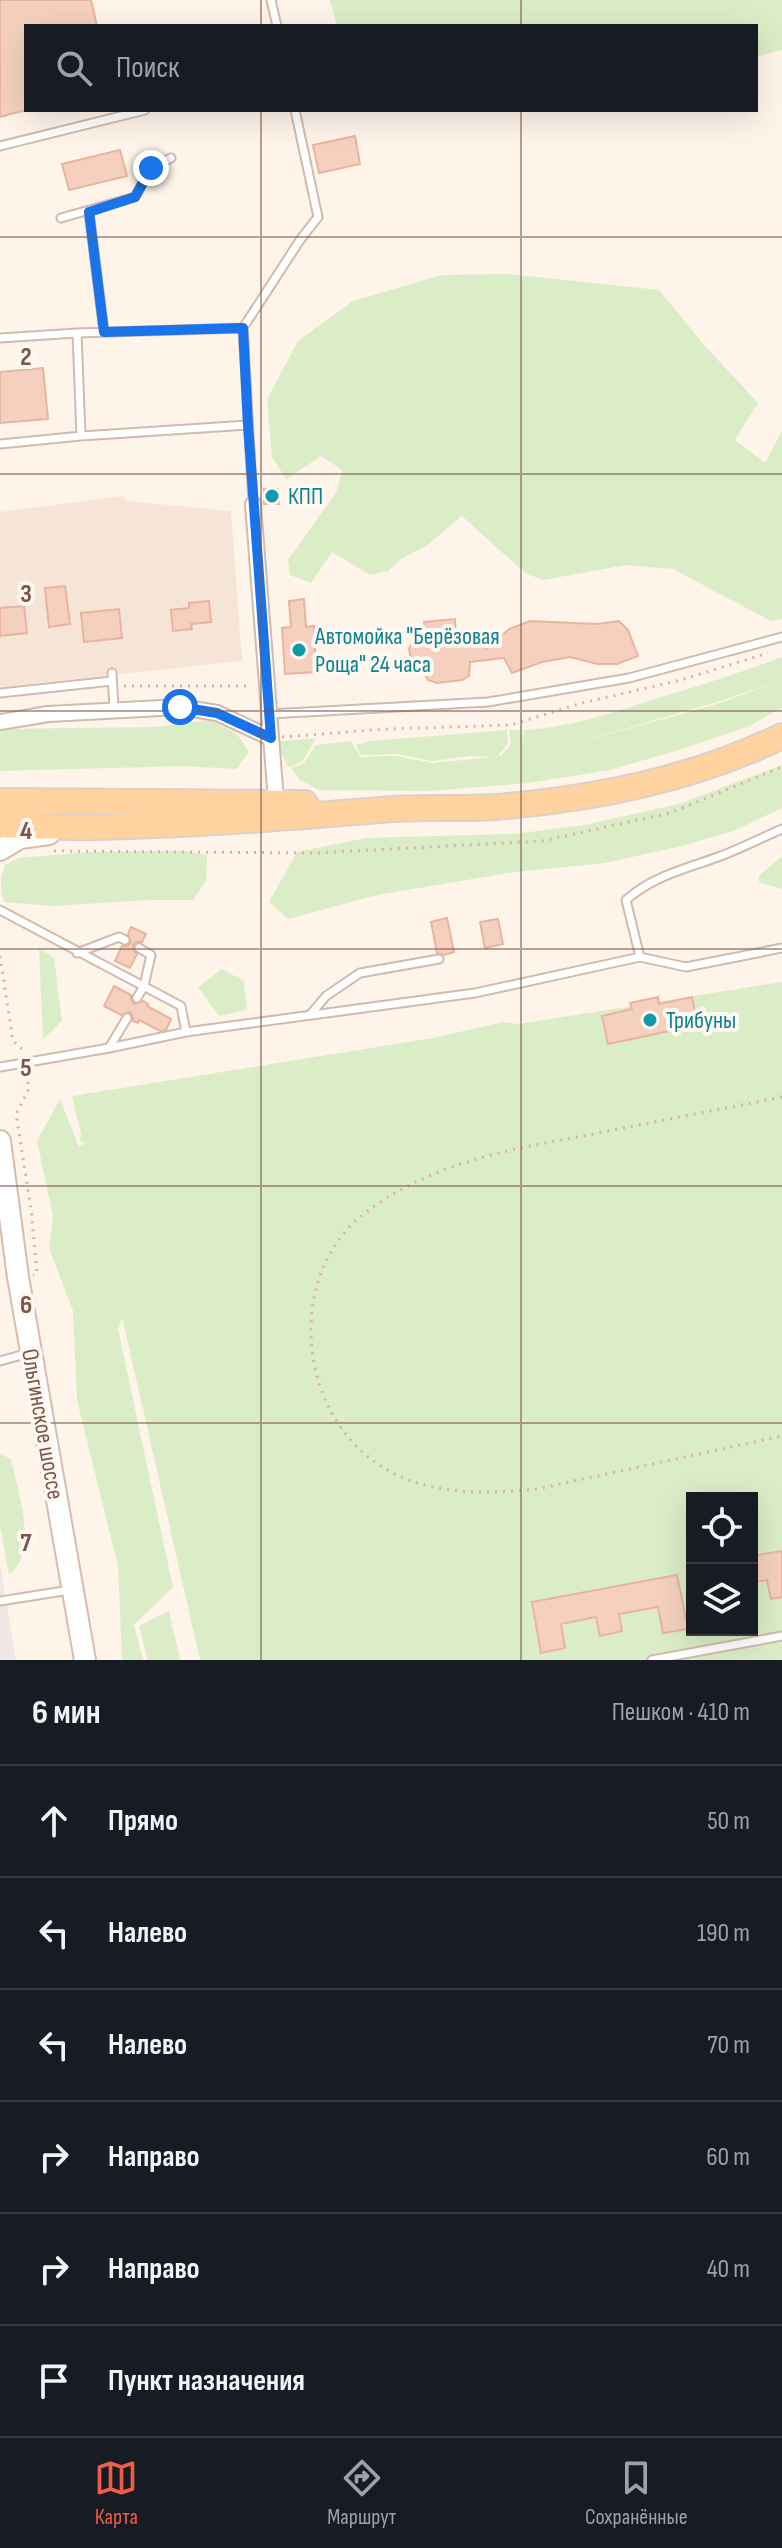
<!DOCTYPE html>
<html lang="ru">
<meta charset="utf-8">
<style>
body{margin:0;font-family:"Sofia Sans Condensed",sans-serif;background:#20242c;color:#f1f3f6}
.controls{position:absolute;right:24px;bottom:24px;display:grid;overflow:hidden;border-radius:0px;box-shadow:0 8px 32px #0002}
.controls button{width:72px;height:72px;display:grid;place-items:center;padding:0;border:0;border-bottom:2px solid #363941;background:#171b24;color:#f1f3f6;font:40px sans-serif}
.stop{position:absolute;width:24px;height:24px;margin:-18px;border:6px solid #1a73e8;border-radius:50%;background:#fff}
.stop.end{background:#1a73e8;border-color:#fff;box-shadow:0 2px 8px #0008}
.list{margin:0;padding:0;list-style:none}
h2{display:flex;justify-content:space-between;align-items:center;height:104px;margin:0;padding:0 32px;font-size:34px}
h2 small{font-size:26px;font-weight:400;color:#9ea1a6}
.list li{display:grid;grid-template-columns:52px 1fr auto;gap:24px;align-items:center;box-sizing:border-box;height:112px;padding:0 32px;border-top:2px solid #363941}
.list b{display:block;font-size:30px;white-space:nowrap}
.list em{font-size:26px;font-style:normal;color:#9ea1a6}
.icon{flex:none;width:44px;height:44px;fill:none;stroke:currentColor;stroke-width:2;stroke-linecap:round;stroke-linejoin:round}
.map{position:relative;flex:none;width:782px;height:1660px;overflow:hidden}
.search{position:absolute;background:#171b24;box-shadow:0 8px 32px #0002;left:24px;right:24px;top:24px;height:88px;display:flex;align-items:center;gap:20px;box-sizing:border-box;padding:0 28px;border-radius:0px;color:#9ea1a6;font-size:30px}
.sheet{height:776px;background:#171b24}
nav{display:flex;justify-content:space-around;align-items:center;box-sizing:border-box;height:112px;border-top:2px solid #363941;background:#171b24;font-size:22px;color:#9ea1a6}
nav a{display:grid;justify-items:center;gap:4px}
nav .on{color:#ee5d48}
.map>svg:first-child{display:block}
</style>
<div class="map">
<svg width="782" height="1660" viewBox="0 0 782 1660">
<rect width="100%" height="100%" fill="#fef4ea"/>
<path fill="#f6e5d7" d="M 123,496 L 128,501 L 231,511 L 242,661 L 0,687 L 0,512 Z"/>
<path fill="#efe7e3" d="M 0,1568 L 1,1570 L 16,1660 L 0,1660 Z"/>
<path fill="#daedc6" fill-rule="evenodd" d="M 330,0 L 782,0 L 782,50 L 756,57 L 756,26 L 337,26 Z
M 507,274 L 659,290 L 704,345 L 758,403 L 735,440 L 765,463 L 782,431 L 782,619 L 771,621 L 673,569 L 626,565 L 543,580 L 525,573 L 462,516 L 426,546 L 401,559 L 388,571 L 370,575 L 332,552 L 311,583 L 290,575 L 288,560 L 336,493 L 342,470 L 321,456 L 286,479 L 272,457 L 267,399 L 298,341 L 353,301 L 442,275 Z
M 782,657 L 782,708 L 747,727 L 682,749 L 610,770 L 528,783 L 430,791 L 319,790 L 300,780 L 291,768 L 304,763 L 316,745 L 351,741 L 360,757 L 395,756 L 432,763 L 494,757 L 469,756 L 432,761 L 396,754 L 361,755 L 356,745 L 371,741 L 507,730 L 508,744 L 498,755 L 501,756 L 511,744 L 509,730 L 522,730 L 524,742 L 524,730 C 568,728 610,713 652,700 C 695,687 739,674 782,657 ZM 776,682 L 720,703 L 570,745 L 720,701 Z
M 211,720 L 237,734 L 249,752 L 236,769 L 184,766 L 0,771 L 0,729 L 155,727 Z
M 316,738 L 302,762 L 288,767 L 276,742 Z
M 782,765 L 782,808 L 733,831 L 682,846 L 605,863 L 515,872 L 377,895 L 288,919 L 269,902 L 297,852 L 366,838 L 514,834 L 584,825 L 679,804 Z
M 184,851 L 207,855 L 206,881 L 193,900 L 148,900 L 52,906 L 4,902 C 0,889 0,878 5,865 L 19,858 L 89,852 Z
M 782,856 L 782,889 L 759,882 L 759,876 Z
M 39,949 L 54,958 L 62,1021 L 43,1039 Z
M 222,969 L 244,981 L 247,1010 L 219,1016 L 198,987 Z
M 782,982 L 782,1660 L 200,1660 L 122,1317 L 118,1329 L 173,1587 L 134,1625 L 143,1660 L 122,1660 L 118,1566 L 77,1400 L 73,1311 L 49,1248 L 53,1216 L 37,1141 L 60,1099 L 79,1147 L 84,1145 L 83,1141 L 80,1141 L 81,1134 L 72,1096 L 433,1038 L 503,1022 L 519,1024 ZM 692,1498 L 752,1498 L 752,1630 L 692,1630 Z
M 0,1454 L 11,1459 C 17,1489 40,1554 9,1574 L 0,1525 Z
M 169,1611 L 180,1660 L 148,1660 L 139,1626 Z"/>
<path fill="#f5d0bf" stroke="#e9b49f" stroke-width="2" d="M 0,0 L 91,0 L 97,26 L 26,26 L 26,110 L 0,117 Z
M 355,136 L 360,164 L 319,173 L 313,145 Z
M 120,150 L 127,176 L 69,190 L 62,164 Z
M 43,368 L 48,419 L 0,423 L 0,372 Z
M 264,489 L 278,489 L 279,504 L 264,504 Z
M 65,586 L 70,624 L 49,627 L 45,588 Z
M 304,599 L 306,627 L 314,626 L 316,672 L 285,674 L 282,628 L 291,627 L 289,601 Z
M 209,601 L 211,622 L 191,624 L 192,629 L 173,631 L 171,610 L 189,608 L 189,603 Z
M 24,606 L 27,633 L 0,636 L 0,608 Z
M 119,609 L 122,638 L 84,642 L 81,613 Z
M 455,619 L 456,641 L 484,638 L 486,649 L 509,629 L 530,621 L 597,624 L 619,621 L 628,630 L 638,656 L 617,664 L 597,664 L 570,657 L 542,662 L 512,673 L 504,658 L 470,662 L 469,676 L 462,680 L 437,683 L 428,680 L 423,672 L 418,669 L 411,660 L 409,649 L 414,639 L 425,631 L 424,622 Z
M 447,918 L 454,952 L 444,955 L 437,953 L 431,922 Z
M 498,919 L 503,944 L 485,948 L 480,922 Z
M 131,927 L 146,934 L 142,942 L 136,942 L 133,945 L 133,950 L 137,954 L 130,968 L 115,961 L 122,946 L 128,946 L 131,942 L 128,934 Z
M 114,986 L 131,995 L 131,1000 L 134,1004 L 143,1001 L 148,1004 L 147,1006 L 171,1019 L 166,1030 L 160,1031 L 139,1020 L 138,1023 L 133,1021 L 133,1016 L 130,1012 L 121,1015 L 104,1006 Z
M 658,997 L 659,1004 L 692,997 L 698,1025 L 608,1044 L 602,1016 L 632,1009 L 630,1003 Z
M 782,1551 L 782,1597 L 771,1599 L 767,1580 L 752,1583 L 752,1556 Z
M 677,1575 L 688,1629 L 663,1633 L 658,1607 L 619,1614 L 622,1631 L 600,1636 L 596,1617 L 561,1624 L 565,1648 L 541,1653 L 532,1602 Z"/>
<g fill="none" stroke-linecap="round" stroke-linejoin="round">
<g stroke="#d2baae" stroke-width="11">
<path id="service" d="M 271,0 L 277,26
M 0,146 L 145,110
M 89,212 L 104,332
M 61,218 L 135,197 L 151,168 L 171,158
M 77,333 L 81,436
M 0,338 L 77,333 L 243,328
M 0,444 L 81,436 L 248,425
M 253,504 L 243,328 L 300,240 L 318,217 L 295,110
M 112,673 L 114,709
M 0,693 L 112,681
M 269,714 L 488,702 L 629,678 L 782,637
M 0,910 L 181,1006 L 186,1032
M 77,953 L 119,937 L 125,940
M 640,957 L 626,900 C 653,876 685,869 718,857 C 740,849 761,838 782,829
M 137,998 L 144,986 L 151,955 L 139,948
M 310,1015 L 326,996 L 360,973 L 439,959
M 109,1048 L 127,1018
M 0,1067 L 109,1048 L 186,1032 L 475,993 L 640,957 L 686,967 L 782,948
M 0,1361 L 29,1353
M 0,1601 L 70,1590
M 652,1660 L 782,1636"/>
</g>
<g stroke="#d2baae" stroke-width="18">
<path id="minor" d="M 253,504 L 276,801
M 0,722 L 48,714 L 180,707 L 217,713 L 271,738"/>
</g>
<g stroke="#d7bcad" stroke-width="24">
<path id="secondary" d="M 0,850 L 20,838 L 49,834
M 0,1141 L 18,1277 L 85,1660"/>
</g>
<g stroke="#dad0cc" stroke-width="28">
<path id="primary" d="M 0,801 L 305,803
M 0,825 C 32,826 65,828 97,827 C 196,825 294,817 393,809 C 427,807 462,809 496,807 C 594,799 694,779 782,736"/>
</g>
<path stroke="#dbb2a1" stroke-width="3" stroke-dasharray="2 6" stroke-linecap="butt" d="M 124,686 L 252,686
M 282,737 L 386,729 L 511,725 L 582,703 L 681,680 L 768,653
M 54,851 L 316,853 L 542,841 L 670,813 L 782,767
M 0,956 L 13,1041 L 22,1049 L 23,1055
M 26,1074 L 29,1089 L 16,1114 L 31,1208 L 37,1274 L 33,1275
M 782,1097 C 721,1109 659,1121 598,1133 C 515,1149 435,1160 365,1213 C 284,1275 297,1416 384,1468 C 430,1496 485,1494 537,1489 L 782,1436"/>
<use href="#service" stroke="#fff" stroke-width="7"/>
<use href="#minor" stroke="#fff" stroke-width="14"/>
<use href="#secondary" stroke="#fff" stroke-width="20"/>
<use href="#primary" stroke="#ffd2a0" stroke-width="24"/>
</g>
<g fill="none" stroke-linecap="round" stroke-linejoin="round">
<path stroke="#1a73e8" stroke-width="10" d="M 151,168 L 135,197 L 89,212 L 104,332 L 243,328 L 248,425 L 271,738 L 217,713 L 180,707"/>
</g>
<path fill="none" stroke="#7b574a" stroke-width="2" stroke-opacity="0.55" d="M 261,0 L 261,26M 521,0 L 521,26M 261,110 L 261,1660M 521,110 L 521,1660M 0,237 L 782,237M 0,474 L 782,474M 0,711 L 782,711M 0,949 L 782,949M 0,1186 L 782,1186M 0,1423 L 782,1423"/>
<g fill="#0f9aa8" stroke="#fff8f2" stroke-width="3">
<circle cx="272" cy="496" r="8"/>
<circle cx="299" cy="650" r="8"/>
<circle cx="650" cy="1020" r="8"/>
</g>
<g text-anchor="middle" stroke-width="8" stroke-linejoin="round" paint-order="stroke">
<g font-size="24" fill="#0d838f" stroke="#fff8f2" text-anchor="start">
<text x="288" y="504">КПП</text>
<text x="315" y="644">Автомойка "Берёзовая<tspan x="315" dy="28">Роща" 24 часа</tspan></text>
<text x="666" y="1028">Трибуны</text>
</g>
<g font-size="24" fill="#7b574a" stroke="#fff8f2">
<text transform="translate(43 1424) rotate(80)" y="8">Ольгинское шоссе</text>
</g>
</g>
<g font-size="26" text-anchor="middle" font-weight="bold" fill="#7b574a" stroke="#fff8f2" stroke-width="8" stroke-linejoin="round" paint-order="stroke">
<text x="26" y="365">2</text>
<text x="26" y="602">3</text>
<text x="26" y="839">4</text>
<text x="26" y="1076">5</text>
<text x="26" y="1313">6</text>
<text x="26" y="1551">7</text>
</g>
</svg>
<div class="controls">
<button><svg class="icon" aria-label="locate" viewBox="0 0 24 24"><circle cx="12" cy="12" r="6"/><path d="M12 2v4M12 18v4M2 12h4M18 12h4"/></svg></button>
<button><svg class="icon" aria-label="layers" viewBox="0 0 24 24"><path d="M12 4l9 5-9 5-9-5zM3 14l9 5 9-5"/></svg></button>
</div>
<div class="stop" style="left:180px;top:707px"></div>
<div class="stop end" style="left:151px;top:168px"></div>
<div class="search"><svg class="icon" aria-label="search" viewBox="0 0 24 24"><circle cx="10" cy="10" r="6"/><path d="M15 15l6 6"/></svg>Поиск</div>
</div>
<section class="sheet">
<h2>6 мин<small>Пешком · 410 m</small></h2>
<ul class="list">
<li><svg class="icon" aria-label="ahead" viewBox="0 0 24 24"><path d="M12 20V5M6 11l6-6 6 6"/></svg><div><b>Прямо</b></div><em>50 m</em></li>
<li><svg class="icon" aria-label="left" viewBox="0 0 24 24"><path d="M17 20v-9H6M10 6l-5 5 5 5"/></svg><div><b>Налево</b></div><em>190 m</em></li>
<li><svg class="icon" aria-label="left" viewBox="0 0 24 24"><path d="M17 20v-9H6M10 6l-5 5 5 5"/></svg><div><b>Налево</b></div><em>70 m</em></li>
<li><svg class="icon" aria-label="right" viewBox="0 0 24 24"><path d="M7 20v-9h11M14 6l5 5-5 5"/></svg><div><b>Направо</b></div><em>60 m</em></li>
<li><svg class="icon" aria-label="right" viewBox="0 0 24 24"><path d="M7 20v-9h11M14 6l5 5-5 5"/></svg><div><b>Направо</b></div><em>40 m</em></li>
<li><svg class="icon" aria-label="arrive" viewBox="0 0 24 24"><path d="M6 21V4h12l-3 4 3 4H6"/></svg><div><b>Пункт назначения</b></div></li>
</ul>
</section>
<nav>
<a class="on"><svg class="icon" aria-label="map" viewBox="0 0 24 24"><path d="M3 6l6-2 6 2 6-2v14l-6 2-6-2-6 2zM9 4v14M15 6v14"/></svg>Карта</a>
<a><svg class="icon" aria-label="directions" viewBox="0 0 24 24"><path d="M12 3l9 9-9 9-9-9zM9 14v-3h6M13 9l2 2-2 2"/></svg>Маршрут</a>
<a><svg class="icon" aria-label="saved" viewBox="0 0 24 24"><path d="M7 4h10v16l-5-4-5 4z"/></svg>Сохранённые</a>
</nav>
